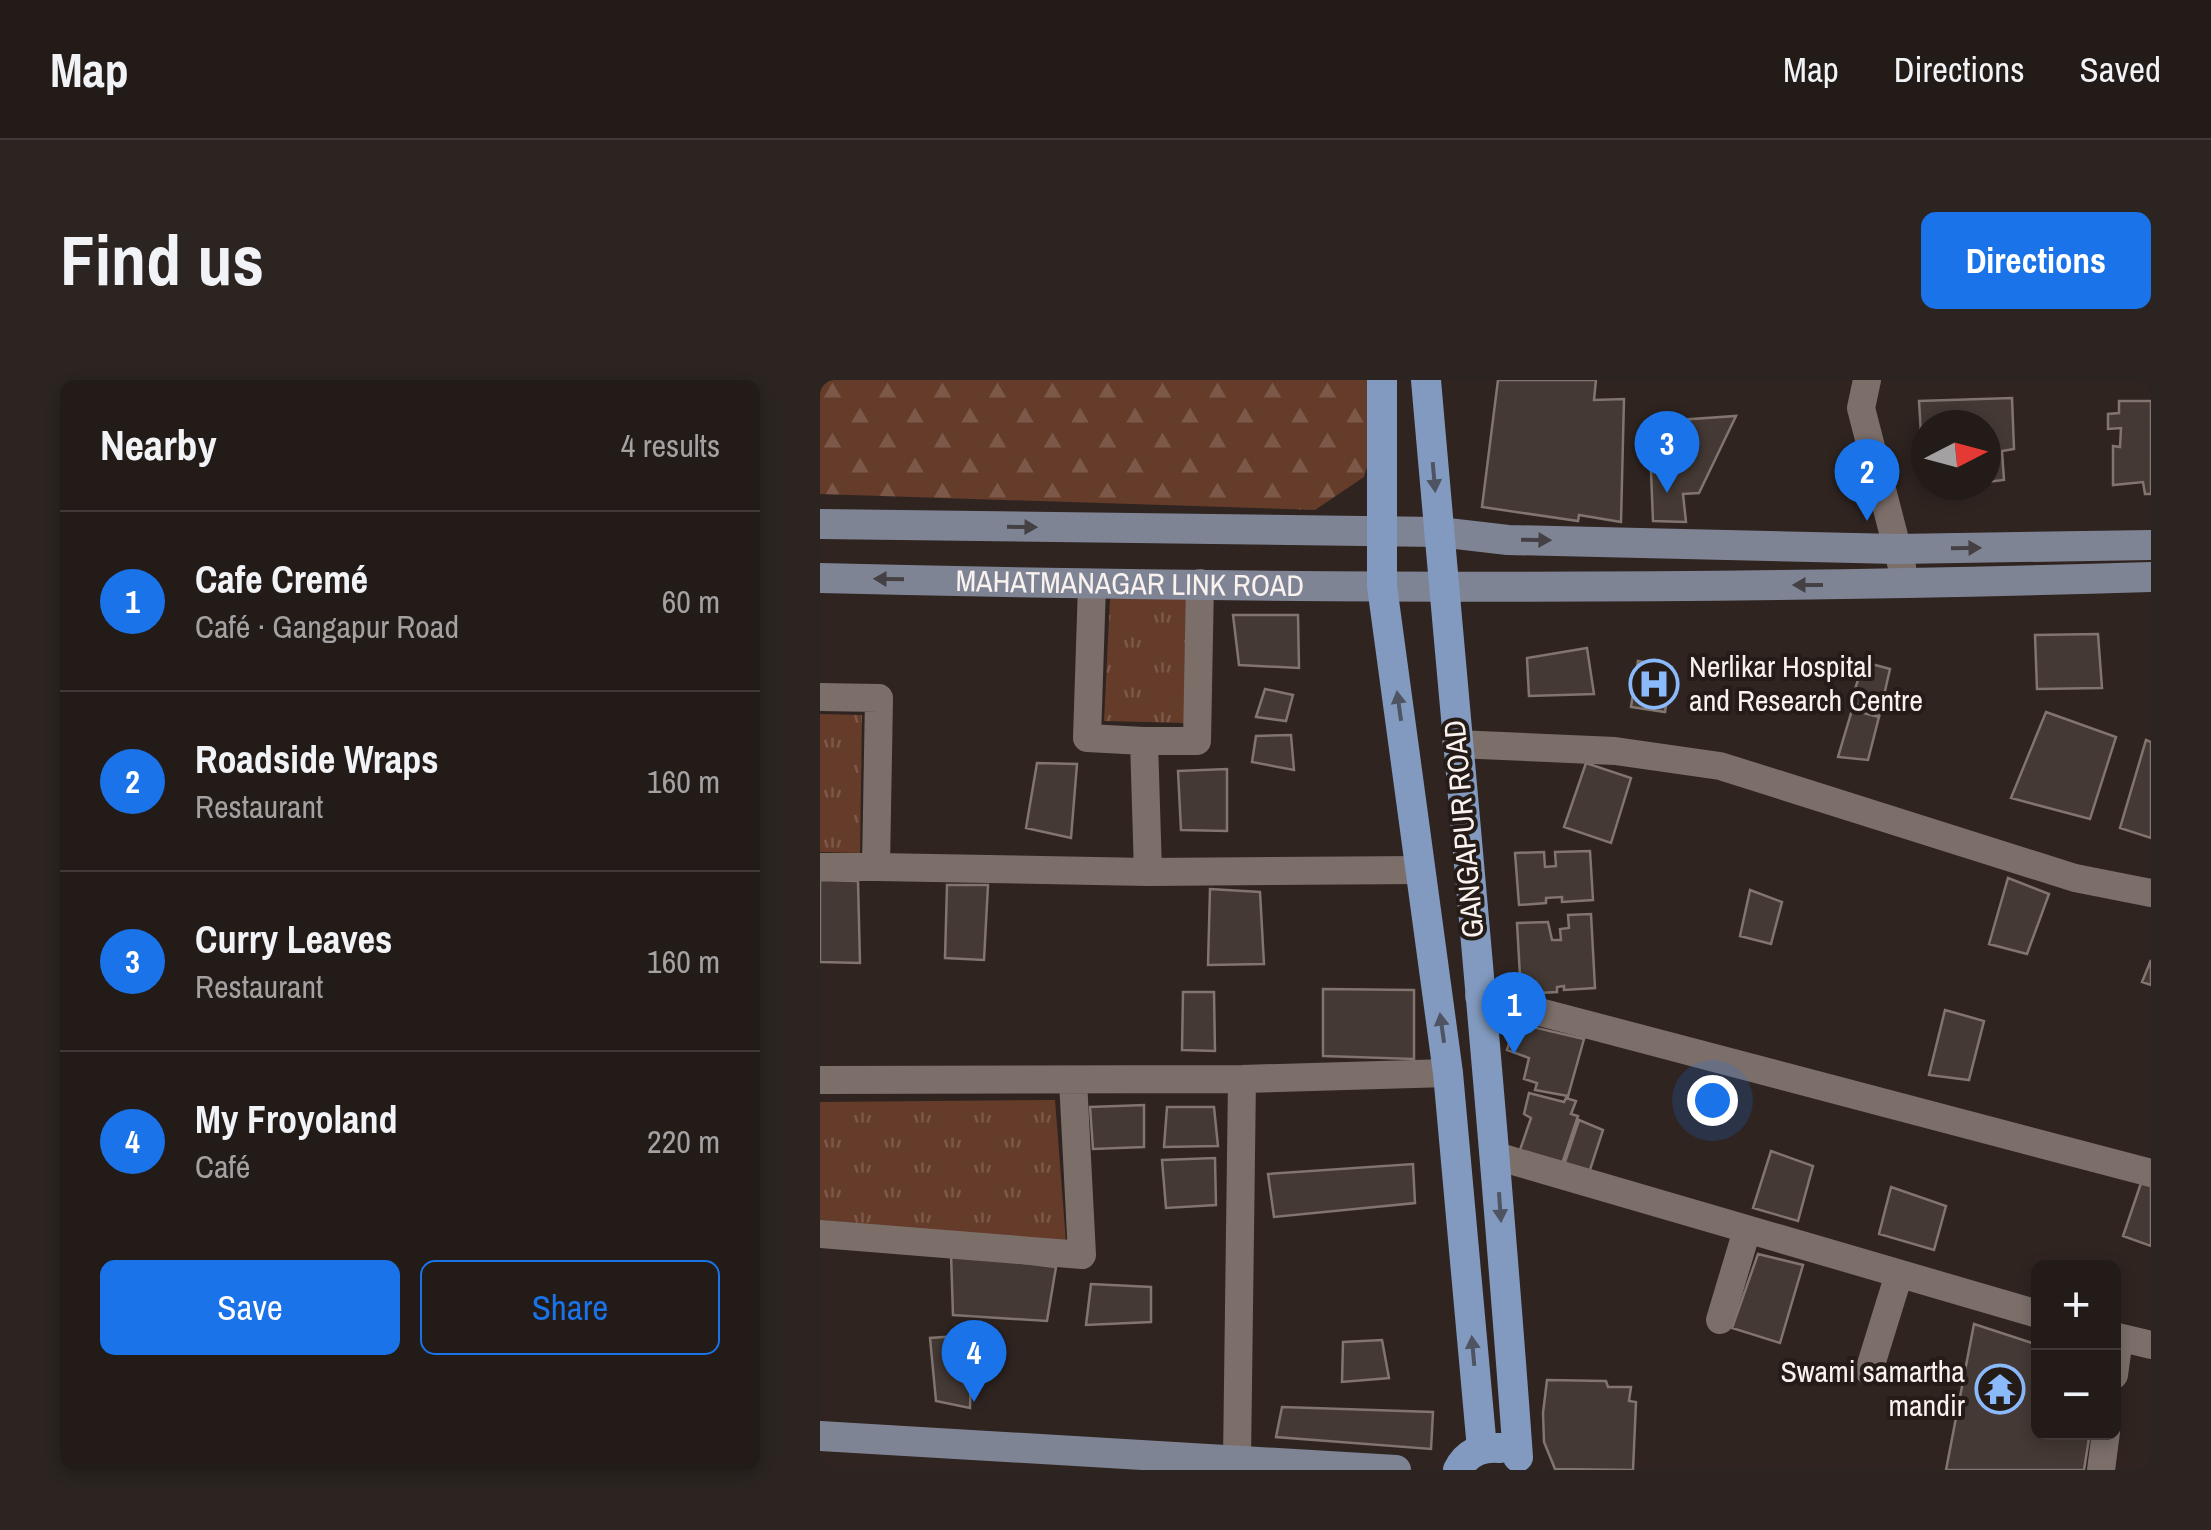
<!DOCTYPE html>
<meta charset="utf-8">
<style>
body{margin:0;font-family:"Archivo Narrow",sans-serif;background:#2b2421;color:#f1f3f6}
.controls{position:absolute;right:30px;bottom:30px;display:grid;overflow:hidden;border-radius:15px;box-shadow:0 5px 15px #0003}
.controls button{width:90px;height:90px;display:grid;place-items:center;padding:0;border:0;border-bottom:2px solid #403937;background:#231b18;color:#f1f3f6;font:50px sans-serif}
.compass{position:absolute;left:1091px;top:30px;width:90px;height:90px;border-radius:50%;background:#231b18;box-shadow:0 5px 15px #0003;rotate:84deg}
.you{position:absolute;left:892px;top:720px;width:35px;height:35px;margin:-25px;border:8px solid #fff;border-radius:50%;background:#1a73e8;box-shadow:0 0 0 15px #1a73e833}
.badge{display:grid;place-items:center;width:65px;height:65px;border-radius:50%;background:#1a73e8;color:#fff;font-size:32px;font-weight:700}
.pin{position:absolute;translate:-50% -82px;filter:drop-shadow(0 2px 5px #0008)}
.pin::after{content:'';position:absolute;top:52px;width:35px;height:30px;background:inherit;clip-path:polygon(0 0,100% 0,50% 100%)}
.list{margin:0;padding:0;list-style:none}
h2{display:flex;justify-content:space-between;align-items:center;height:130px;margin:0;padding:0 40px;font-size:42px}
h2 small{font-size:32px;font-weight:400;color:#a3a1a2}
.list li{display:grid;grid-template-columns:65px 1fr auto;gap:30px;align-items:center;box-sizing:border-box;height:180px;padding:0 40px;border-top:2px solid #403937}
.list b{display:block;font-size:38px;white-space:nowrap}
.list p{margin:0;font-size:32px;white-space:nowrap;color:#a3a1a2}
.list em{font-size:32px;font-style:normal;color:#a3a1a2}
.actions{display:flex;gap:20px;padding:30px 40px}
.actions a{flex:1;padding:22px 0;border:2px solid #1a73e8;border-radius:15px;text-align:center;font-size:35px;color:#1a73e8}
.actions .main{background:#1a73e8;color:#fff}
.map{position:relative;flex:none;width:1331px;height:1090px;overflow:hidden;border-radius:15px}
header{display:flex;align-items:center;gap:60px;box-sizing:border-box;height:140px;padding:0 50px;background:#231b18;border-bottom:2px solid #403937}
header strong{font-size:48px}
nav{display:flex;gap:55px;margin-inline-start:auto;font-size:35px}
.intro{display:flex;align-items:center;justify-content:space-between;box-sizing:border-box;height:240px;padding:0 60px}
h1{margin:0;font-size:70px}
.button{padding:25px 45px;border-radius:15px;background:#1a73e8;color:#fff;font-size:35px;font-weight:700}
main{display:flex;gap:60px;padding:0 60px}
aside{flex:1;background:#231b18;border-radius:15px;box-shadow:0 5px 15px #0003}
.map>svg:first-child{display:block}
</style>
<header>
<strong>Map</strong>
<nav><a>Map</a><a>Directions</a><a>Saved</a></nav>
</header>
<div class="intro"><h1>Find us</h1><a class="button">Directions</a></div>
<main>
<aside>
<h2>Nearby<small>4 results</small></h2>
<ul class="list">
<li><span class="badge">1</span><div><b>Cafe Cremé</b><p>Café · Gangapur Road</p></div><em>60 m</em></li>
<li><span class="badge">2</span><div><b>Roadside Wraps</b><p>Restaurant</p></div><em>160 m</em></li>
<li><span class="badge">3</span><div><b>Curry Leaves</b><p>Restaurant</p></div><em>160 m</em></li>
<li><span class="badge">4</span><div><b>My Froyoland</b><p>Café</p></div><em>220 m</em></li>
</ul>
<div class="actions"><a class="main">Save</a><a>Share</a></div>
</aside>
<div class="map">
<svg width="1331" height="1090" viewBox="0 0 1331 1090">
<defs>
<pattern id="forest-firs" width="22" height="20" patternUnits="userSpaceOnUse" patternTransform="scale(2.5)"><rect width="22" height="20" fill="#653b2a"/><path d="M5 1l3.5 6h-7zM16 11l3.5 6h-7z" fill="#7c5849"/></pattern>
<pattern id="park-tufts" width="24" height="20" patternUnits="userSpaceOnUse" patternTransform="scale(2.5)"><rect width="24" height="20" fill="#653b2a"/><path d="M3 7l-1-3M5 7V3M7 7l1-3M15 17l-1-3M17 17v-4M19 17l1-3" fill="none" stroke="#7c5849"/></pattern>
</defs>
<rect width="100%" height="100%" fill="#2f2420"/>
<path fill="url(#forest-firs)" d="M 0,0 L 547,0 L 552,70 L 544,97 L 495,130 L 0,114 Z"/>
<path fill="url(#park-tufts)" d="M 290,219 L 366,219 L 365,343 L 284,341 Z
M 0,334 L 42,335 L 40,473 L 0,472 Z
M 235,720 L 246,862 L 0,840 L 0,722 Z"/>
<path fill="#443934" stroke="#82746f" stroke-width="2.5" d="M 678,0 L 776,0 L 774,20 L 804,19 L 801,142 L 759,135 L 758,141 L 662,127 Z
M 1192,18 L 1194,69 L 1182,71 L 1184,100 L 1166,102 L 1166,45 L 1106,45 L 1106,71 L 1102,71 L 1099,21 Z
M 1299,21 L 1331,21 L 1331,114 L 1325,114 L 1323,102 L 1293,105 L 1293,66 L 1300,67 L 1301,48 L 1288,49 L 1288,34 L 1299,33 Z
M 916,36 L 879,113 L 863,114 L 866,142 L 833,141 L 829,42 Z
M 413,235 L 478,235 L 479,288 L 419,285 Z
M 1278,254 L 1282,308 L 1217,309 L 1215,255 Z
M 767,268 L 774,314 L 709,316 L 707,278 Z
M 818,281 L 852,287 L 845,332 L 811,327 Z
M 1044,282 L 1070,289 L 1059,337 L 1031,321 Z
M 445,309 L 473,315 L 466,341 L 436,337 Z
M 1032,330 L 1059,337 L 1048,380 L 1018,377 Z
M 1226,332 L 1296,357 L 1270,439 L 1191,418 Z
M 471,355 L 474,390 L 432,382 L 436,356 Z
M 1326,360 L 1331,362 L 1331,458 L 1300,448 Z
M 217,383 L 257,384 L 251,458 L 206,448 Z
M 766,383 L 811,398 L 791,463 L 744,447 Z
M 407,389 L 407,451 L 361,450 L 358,391 Z
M 770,471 L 773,520 L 742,522 L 742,517 L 726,518 L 726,523 L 699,525 L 695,473 L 724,472 L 725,487 L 736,486 L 735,472 Z
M 1188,498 L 1229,514 L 1207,574 L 1169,564 Z
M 0,500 L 38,501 L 40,583 L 0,582 Z
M 127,505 L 168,505 L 164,580 L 125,578 Z
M 390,509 L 440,512 L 444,584 L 388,585 Z
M 930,510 L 962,522 L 951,564 L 920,556 Z
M 771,534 L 775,608 L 744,610 L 744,606 L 737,607 L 737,612 L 701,614 L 697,543 L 728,542 L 732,560 L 741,560 L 740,549 L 749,548 L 748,535 Z
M 1331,580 L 1331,605 L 1322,602 Z
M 503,609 L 594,610 L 594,679 L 503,676 Z
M 363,612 L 394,612 L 395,671 L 362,670 Z
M 1125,630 L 1164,641 L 1149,700 L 1109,695 Z
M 695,643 L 764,659 L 748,716 L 715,710 L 717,703 L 704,699 L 709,678 L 687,670 Z
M 709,713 L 744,722 L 746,718 L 756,721 L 751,734 L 758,736 L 742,784 L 700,770 L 711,738 L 704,734 Z
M 324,725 L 324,767 L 273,769 L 270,727 Z
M 347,727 L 394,727 L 398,766 L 344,767 Z
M 759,740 L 783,750 L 767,799 L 742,791 Z
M 951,771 L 993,786 L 978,841 L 933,828 Z
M 395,778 L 396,825 L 346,828 L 342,780 Z
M 593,784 L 595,823 L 454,837 L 448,794 Z
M 1321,803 L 1331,806 L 1331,866 L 1303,856 Z
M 1071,807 L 1126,826 L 1114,870 L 1059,854 Z
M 131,874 L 236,887 L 227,941 L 133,935 Z
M 938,874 L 983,885 L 960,963 L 912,948 Z
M 271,904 L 331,907 L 331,942 L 266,945 Z
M 1154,944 L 1218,965 L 1218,1052 L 1270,1052 L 1264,1090 L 1126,1090 Z
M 152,955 L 150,1028 L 116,1021 L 110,958 Z
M 562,960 L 569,998 L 522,1002 L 523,962 Z
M 727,1000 L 786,1001 L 788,1007 L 811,1007 L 809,1021 L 816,1022 L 813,1090 L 735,1089 L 724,1062 L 723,1033 Z
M 462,1027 L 613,1032 L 611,1069 L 456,1057 Z"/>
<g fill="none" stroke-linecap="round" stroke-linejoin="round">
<path stroke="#7c6f6a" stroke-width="28" d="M 1047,0 L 1041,28 L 1082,187
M 272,205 L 267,358 L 324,361 L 328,492
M 0,317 L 59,318 L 56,487 L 328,492 L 601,490
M 324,361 L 377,361 L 380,203
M 636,364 L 795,371 L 900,386 L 1255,498 L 1331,513
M 0,487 L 56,487
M 659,616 L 1331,793
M 0,700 L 422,699 L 628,693
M 676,776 L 1218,934
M 0,854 L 262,875 L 253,700
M 900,940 L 927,850
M 1294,956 L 1331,965
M 1049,991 L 1079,894
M 1294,995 L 1299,958
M 417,1080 L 422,699
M 1281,1090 L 1286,1052"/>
<g stroke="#7f8495" stroke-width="30">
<path d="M 0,144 L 619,152 L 688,160 L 1077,169 L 1331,165"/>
<path id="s1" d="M 0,198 C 443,209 888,211 1331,197"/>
<path d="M 0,1056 L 576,1090"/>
</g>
<path stroke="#829abf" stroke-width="30" d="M 562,0 L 562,206 L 628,693 L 662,1069
M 606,0 C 637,359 672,717 698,1077
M 638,1090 C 646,1073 662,1066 680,1068"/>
</g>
<defs><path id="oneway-solid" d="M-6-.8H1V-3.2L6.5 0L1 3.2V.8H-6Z" transform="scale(2.5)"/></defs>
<g fill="#4f5463">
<use href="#oneway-solid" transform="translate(614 97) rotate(85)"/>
<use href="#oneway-solid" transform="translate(579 326) rotate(-98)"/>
<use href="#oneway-solid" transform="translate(622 648) rotate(-98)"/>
<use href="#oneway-solid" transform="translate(680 827) rotate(86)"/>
<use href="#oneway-solid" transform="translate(653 971) rotate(-95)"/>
</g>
<g fill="#444043">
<use href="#oneway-solid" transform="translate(202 147) rotate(1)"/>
<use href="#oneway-solid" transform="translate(716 160) rotate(1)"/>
<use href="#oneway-solid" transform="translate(1146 168) rotate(-1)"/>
<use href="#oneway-solid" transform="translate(69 199) rotate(-179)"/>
<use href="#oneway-solid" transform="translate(988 205) rotate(180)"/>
</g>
<defs>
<g id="hospital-ring" transform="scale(2.5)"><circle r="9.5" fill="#251b17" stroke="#8abafc" stroke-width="1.5"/><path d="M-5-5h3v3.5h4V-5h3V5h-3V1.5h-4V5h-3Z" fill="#8abafc"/></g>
<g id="temple-ring" transform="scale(2.5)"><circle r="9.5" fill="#251b17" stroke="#8abafc" stroke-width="1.5"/><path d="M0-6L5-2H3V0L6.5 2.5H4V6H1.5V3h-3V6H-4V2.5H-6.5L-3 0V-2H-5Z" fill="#8abafc"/></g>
</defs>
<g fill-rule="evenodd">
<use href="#hospital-ring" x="834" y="304"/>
<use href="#temple-ring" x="1180" y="1009"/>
</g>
<g text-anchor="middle" stroke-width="8" stroke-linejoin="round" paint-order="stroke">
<g font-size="30" fill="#f9f2ef" stroke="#251b17">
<text dy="10" stroke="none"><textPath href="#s1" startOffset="310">MAHATMANAGAR LINK ROAD</textPath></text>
<text transform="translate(644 449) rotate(-95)" y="10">GANGAPUR ROAD</text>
</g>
<g font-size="30" fill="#f9f2ef" stroke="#251b17" text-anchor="start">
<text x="869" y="297">Nerlikar Hospital<tspan x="869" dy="34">and Research Centre</tspan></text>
<text x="1145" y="1002" text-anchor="end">Swami samartha<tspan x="1145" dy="34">mandir</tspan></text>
</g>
</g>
</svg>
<div class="controls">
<button>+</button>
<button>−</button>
</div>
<svg class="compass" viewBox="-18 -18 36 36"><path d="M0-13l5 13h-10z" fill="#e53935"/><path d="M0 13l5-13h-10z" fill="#a3a1a2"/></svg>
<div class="you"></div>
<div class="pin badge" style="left:694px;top:674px">1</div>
<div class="pin badge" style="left:1047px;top:141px">2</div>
<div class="pin badge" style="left:847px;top:113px">3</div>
<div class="pin badge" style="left:154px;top:1022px">4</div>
</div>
</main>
